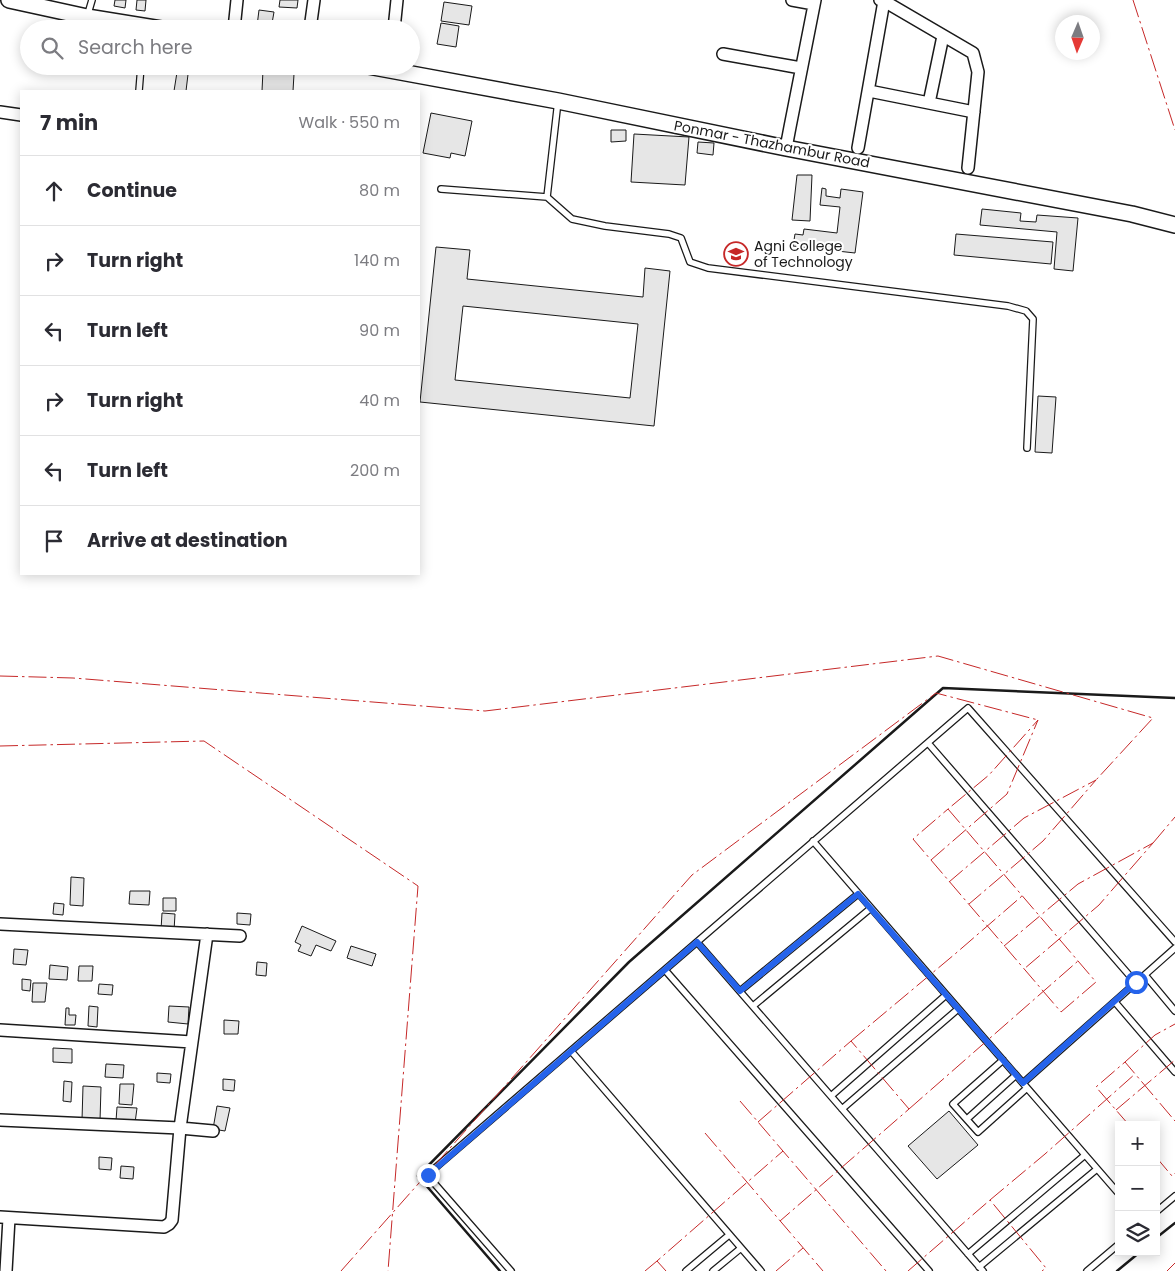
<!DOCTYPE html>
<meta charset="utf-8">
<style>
body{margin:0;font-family:Poppins,sans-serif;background:#f7f7f7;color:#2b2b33}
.controls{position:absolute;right:15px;bottom:15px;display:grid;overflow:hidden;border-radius:0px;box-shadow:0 2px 12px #0003}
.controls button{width:45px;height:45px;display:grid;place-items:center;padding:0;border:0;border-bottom:1px solid #e1e1e2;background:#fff;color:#2b2b33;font:25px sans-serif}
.compass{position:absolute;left:1055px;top:15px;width:45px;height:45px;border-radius:50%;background:#fff;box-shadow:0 2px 12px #0003;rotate:182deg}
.stop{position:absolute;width:15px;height:15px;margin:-11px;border:4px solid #2563eb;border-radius:50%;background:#fff}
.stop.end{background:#2563eb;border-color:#fff;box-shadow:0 1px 5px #0008}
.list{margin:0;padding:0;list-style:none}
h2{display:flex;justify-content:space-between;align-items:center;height:65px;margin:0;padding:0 20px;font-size:21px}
h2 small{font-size:16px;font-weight:400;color:#7c7c81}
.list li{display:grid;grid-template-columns:32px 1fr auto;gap:15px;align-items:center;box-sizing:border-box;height:70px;padding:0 20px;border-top:1px solid #e1e1e2}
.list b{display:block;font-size:19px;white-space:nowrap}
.list em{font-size:16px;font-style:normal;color:#7c7c81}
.icon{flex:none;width:28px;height:28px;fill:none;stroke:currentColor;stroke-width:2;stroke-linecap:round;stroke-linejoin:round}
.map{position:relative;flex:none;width:1175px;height:1271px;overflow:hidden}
.search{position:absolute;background:#fff;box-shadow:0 2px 12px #0003;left:20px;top:20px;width:400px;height:55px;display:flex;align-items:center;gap:12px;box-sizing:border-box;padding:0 18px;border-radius:28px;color:#7c7c81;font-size:19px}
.panel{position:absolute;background:#fff;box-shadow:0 2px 12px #0003;left:20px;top:90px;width:400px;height:485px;border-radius:0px}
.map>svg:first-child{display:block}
</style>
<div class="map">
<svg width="1175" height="1271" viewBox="0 0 1175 1271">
<rect width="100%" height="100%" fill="#fff"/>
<path fill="#e6e6e6" stroke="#1a1a1a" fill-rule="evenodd" d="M 115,0 L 126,0 L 125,8 L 114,6 Z
M 137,0 L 146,0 L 145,11 L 136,10 Z
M 280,0 L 298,0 L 297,8 L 279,7 Z
M 444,2 L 472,6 L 469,25 L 441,21 Z
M 259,10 L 274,12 L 271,29 L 242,29 L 243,24 L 257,26 Z
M 441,23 L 459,26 L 456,47 L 437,44 Z
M 178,66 L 189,66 L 186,91 L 174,91 Z
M 263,70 L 294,74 L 293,91 L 262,91 Z
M 431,113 L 472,121 L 465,156 L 451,153 L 450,158 L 423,153 Z
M 611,130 L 626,130 L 626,141 L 611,142 Z
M 634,134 L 689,137 L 685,185 L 631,182 Z
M 698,142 L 714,143 L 713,155 L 697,153 Z
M 797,175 L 812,175 L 810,221 L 792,220 Z
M 822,188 L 826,189 L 826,196 L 840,198 L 841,189 L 863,192 L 855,253 L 793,246 L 795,234 L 803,235 L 804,229 L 837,233 L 840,207 L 820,205 Z
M 982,209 L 1021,213 L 1020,221 L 1036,222 L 1037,215 L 1078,218 L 1073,271 L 1054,269 L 1057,232 L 980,225 Z
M 956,234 L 1053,242 L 1051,264 L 954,255 Z
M 436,247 L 470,250 L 467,279 L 643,297 L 645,268 L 670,271 L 654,426 L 420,402 ZM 463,306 L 638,324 L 630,398 L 455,380 Z
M 1038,396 L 1056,397 L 1052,453 L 1035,452 Z
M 71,877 L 84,878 L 83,906 L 70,905 Z
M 130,891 L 150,891 L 149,905 L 129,904 Z
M 163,898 L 176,898 L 176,911 L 163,911 Z
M 54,903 L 64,904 L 63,915 L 53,914 Z
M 162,913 L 175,914 L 174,931 L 161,930 Z
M 237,913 L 251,914 L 250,925 L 237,924 Z
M 302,926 L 336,941 L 331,951 L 316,945 L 311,956 L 298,951 L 301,945 L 295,942 Z
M 351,946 L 376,954 L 372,966 L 347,958 Z
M 14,949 L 28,950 L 26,965 L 13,964 Z
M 257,962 L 267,963 L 266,976 L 256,975 Z
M 50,965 L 68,967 L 67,980 L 49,979 Z
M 79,966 L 93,966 L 92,981 L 78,981 Z
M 22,979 L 31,980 L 30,991 L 22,990 Z
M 33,983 L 47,983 L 45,1002 L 32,1002 Z
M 99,984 L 113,985 L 112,995 L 98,994 Z
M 89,1006 L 98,1007 L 97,1027 L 88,1026 Z
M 169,1006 L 189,1007 L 188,1024 L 168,1022 Z
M 66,1008 L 69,1008 L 69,1015 L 76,1015 L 75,1025 L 65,1025 Z
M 224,1020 L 239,1021 L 238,1034 L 224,1034 Z
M 53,1048 L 72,1049 L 72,1063 L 53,1062 Z
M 106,1064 L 124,1065 L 123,1078 L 105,1077 Z
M 157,1073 L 171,1074 L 170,1083 L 157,1082 Z
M 223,1079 L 235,1080 L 234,1091 L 223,1090 Z
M 64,1081 L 72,1082 L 71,1102 L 63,1101 Z
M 120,1084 L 134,1084 L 132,1105 L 119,1104 Z
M 83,1086 L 101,1087 L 100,1121 L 82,1120 Z
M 217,1106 L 230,1108 L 225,1131 L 213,1129 Z
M 117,1107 L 137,1108 L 135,1123 L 116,1121 Z
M 949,1111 L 978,1145 L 937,1179 L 908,1146 Z
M 99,1157 L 112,1158 L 111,1170 L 99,1169 Z
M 121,1166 L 134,1167 L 133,1179 L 120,1178 Z"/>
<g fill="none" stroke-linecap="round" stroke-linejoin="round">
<g stroke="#1a1a1a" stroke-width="8">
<path id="lane" d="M 87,17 L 92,0
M 139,91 L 141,66
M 558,101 L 547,197 L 572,219 L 605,226 L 669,234 L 681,238 L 690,262 L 708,268 L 1008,306 L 1026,311 L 1033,319 L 1027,448
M 441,189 L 547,197
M 928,743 L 1136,983
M 813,841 L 1119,1194
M 697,942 L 983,1271
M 665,970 L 929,1271
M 1145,975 L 1175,1011
M 740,991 L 858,894
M 1115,1002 L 1175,1072
M 753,1006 L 871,908
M 571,1051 L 761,1271
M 1003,1060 L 953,1104 L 978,1132 L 1027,1088
M 1023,1083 L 1175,948
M 831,1096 L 946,995
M 842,1109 L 958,1009
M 967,1119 L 1016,1075
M 1156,1212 L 1175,1196
M 968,1254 L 1085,1155
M 979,1267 L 1097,1169
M 511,1271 L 427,1175 L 968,708 L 1175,942
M 686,1271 L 729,1235
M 713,1271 L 741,1248
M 1087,1271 L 1119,1244"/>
</g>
<g stroke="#1a1a1a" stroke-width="14">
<path id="street" d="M 792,0 L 814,4
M 880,0 L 884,1 L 973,53 L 978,72 L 968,168
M 234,29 L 237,0
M 310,29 L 314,0
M 394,29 L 397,0
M 723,54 L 801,68
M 869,91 L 974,112
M 929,103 L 943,36
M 0,112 L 21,115
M 786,148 L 790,127 L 815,0
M 858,148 L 884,1
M 0,924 L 240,936
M 0,1030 L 192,1042
M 0,1120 L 180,1128 L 213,1131
M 0,1217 L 164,1227 L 169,1224 L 172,1220 L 180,1128 L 207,934
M 6,1271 L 9,1218"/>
</g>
<g stroke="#1a1a1a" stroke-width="18">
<path id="secondary" d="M 9,0 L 87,17 L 161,29
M 368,66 L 558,101 L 786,148 L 1132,214 L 1175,225"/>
</g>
<use href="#lane" stroke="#fff" stroke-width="5.5"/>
<use href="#street" stroke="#fff" stroke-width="11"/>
<use href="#secondary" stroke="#fff" stroke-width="15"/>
<path stroke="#1a1a1a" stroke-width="2.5" d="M 1156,1238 L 1175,1223
M 500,1271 L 418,1176 L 629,962 L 943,688 L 1175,698
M 1117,1271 L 1140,1252"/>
<path stroke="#c62828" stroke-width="1" stroke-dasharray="18 4 2.5 4" stroke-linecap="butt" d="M 1133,0 L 1175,130
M 0,676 L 73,678 L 485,711 L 938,656 L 1153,718 L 1096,780
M 0,746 L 204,741 L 418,886 L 388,1271
M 948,809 L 1096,982 L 1061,1012 L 913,839 Z
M 1153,843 L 1175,817
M 931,860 L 1007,794 L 1038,720 L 989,775 L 948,809
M 949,882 L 1024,818 L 1096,780 L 1043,841 L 969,904
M 1004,946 L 1078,884 L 1153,843 L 1099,905 L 1024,969
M 851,1041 L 955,954 L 1022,896
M 1125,1062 L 1155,1035 L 1175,1024
M 740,1101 L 886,1271
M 909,1109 L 1078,961
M 1116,1110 L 1175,1060
M 758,1122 L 851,1041 L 909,1109 L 780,1221
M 1129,1125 L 1096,1087 L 1125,1062 L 1175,1121
M 705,1133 L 823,1271
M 1156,1157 L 1172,1176 L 1175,1173
M 990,1200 L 1045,1154 L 1135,1074
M 341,1271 L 692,875 L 936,693 L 1038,720
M 645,1271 L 657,1261
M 666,1271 L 657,1261 L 783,1151
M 776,1271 L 803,1248
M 908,1271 L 990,1200 L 1046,1268 L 1042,1271
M 1167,1271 L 1175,1263"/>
</g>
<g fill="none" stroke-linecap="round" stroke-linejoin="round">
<path stroke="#2563eb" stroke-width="6" d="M 428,1175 L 697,942 L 740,991 L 858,894 L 1023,1083 L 1136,982"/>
</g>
<defs>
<g id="university-ring" transform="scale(1.25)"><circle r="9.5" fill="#fff" stroke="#c62828" stroke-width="1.5"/><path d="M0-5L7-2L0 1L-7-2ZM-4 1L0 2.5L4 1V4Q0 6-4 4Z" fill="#c62828"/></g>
</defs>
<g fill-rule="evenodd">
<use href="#university-ring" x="736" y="254"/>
</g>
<g text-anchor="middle" stroke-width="4" stroke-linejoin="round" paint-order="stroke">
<g font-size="14" fill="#1a1a1a" stroke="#fff">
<text transform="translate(772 144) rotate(11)" y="5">Ponmar - Thazhambur Road</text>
</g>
<g font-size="14" fill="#1a1a1a" stroke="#fff" text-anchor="start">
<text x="754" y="251">Agni College<tspan x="754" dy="16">of Technology</tspan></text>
</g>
</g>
</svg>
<div class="controls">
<button>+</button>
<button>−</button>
<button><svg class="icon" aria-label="layers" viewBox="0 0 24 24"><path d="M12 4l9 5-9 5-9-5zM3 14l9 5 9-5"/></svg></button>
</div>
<svg class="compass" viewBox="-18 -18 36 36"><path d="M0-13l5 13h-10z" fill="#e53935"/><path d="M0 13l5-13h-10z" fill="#7c7c81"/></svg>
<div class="stop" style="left:1136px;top:982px"></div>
<div class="stop end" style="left:428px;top:1175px"></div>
<div class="search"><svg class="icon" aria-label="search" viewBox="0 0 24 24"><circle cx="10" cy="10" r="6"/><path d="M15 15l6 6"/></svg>Search here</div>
<section class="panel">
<h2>7 min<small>Walk · 550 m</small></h2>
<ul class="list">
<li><svg class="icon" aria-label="ahead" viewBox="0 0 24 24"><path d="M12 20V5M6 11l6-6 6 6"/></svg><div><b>Continue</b></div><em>80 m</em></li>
<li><svg class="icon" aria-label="right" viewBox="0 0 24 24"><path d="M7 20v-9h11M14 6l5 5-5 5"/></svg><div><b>Turn right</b></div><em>140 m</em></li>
<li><svg class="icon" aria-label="left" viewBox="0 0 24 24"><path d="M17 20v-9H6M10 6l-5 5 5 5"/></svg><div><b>Turn left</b></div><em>90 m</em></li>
<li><svg class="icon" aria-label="right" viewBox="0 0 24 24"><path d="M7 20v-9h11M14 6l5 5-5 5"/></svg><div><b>Turn right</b></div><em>40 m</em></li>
<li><svg class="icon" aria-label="left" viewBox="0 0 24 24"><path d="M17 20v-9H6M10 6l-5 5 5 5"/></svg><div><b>Turn left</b></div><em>200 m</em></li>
<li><svg class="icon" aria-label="arrive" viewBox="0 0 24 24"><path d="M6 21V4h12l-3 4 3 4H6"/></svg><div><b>Arrive at destination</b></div></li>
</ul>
</section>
</div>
